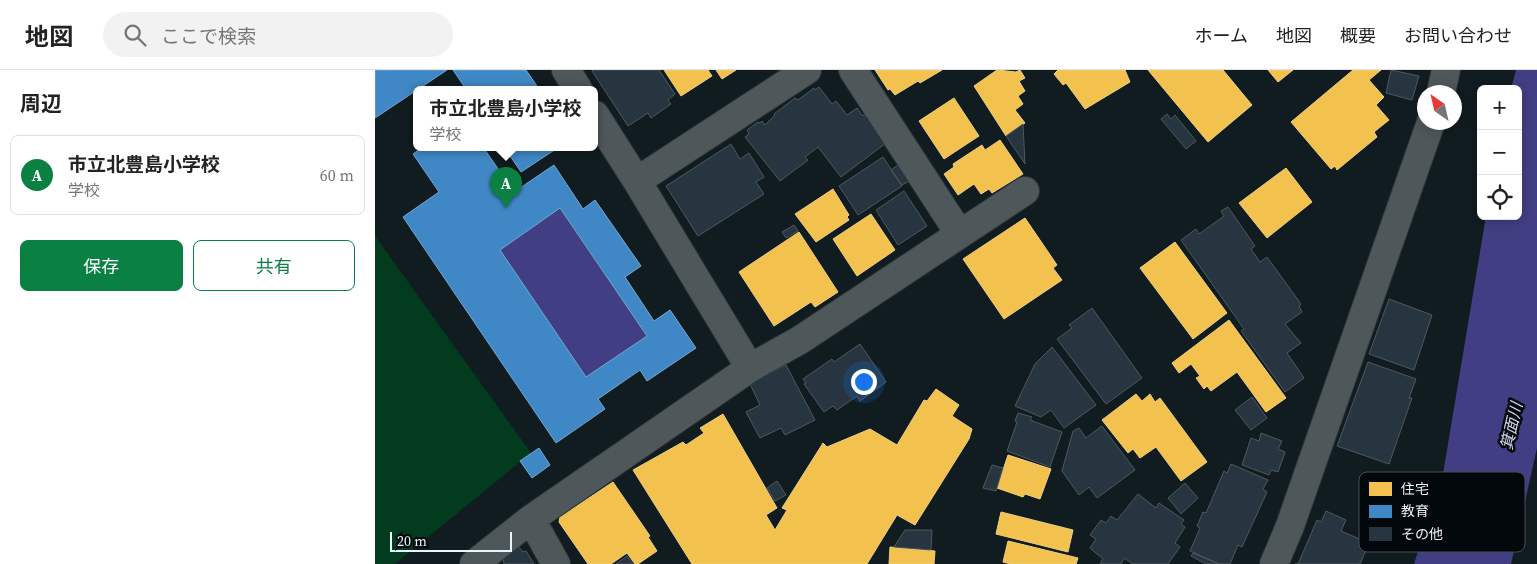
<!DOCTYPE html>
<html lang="ja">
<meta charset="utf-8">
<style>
body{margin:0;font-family:"Source Serif 4","Noto Sans JP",serif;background:#f2f2f2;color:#222}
.controls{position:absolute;right:15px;top:15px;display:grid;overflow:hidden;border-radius:8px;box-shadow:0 2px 12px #0003}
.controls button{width:45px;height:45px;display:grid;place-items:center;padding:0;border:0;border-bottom:1px solid #e0e0e0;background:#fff;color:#222;font:25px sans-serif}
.compass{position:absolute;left:1042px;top:15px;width:45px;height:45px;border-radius:50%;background:#fff;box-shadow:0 2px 12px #0003;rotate:326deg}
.scale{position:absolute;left:15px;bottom:12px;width:122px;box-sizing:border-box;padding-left:5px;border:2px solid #e8f5f9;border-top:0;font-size:14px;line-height:18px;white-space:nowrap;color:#e8f5f9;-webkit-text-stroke:4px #02080b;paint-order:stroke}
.you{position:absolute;left:488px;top:311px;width:18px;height:18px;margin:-12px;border:4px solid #fff;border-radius:50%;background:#1a73e8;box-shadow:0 0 0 8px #1a73e833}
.badge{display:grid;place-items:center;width:32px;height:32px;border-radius:50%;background:#0b8043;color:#fff;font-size:16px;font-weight:700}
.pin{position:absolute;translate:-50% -41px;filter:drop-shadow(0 1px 2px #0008)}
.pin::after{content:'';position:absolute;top:26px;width:18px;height:15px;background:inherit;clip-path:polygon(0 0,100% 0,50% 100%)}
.popup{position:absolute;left:38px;top:16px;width:185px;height:65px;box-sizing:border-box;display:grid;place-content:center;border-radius:8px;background:#fff;filter:drop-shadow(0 1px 4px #0005);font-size:16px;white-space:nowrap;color:#767676}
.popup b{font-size:19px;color:#222}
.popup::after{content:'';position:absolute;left:50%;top:100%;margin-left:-10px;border:10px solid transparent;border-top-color:#fff}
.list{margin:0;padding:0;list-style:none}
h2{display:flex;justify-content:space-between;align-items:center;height:65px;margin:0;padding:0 20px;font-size:21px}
h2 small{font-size:16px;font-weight:400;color:#767676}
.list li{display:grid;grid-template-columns:32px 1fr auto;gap:15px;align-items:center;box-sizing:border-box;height:80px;margin:0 10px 10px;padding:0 10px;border:1px solid #e0e0e0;border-radius:8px}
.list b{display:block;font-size:19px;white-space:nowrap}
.list p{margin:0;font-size:16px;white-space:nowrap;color:#767676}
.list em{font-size:16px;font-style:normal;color:#767676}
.actions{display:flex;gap:10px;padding:15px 20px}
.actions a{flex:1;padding:11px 0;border:1px solid #0b8043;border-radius:8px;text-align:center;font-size:18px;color:#0b8043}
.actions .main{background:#0b8043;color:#fff}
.icon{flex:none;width:28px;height:28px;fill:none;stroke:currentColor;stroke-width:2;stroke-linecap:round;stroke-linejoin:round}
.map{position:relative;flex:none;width:1162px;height:494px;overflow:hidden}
header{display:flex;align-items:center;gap:30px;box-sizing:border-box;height:70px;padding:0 25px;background:#fff;border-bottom:1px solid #e0e0e0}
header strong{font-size:24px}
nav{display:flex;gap:28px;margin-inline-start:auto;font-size:18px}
.search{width:350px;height:45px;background:#f2f2f2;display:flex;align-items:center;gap:12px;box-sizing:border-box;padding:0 18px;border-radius:28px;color:#767676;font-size:19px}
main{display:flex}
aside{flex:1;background:#fff}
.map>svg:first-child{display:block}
</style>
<header>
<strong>地図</strong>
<div class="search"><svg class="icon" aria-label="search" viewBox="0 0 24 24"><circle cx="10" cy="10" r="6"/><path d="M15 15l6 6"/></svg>ここで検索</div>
<nav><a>ホーム</a><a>地図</a><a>概要</a><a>お問い合わせ</a></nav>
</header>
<main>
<aside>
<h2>周辺<small></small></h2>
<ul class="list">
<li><span class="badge">A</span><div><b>市立北豊島小学校</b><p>学校</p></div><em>60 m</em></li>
</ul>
<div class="actions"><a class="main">保存</a><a>共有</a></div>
</aside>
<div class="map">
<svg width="1162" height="494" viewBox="0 0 1162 494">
<rect width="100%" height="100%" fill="#111c20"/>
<path fill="#023b1e" d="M 0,166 L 156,383 L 20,494 L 0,494 Z"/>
<path fill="#423e84" d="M 1141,0 L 1162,0 L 1162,378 L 1136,494 L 1039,494 L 1068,404 L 1111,146 L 1143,146 L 1143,19 L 1136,19 Z
M 185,138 L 272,266 L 211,307 L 125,180 Z"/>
<path fill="#f2c14e" stroke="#efd181" d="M 289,0 L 333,0 L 337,6 L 306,26 Z
M 341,0 L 361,0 L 347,9 Z
M 500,0 L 567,0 L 545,13 L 543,11 L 520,25 L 515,19 L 513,20 Z
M 622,0 L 641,2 L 645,0 L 650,8 L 644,11 L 650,21 L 643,26 L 648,34 L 640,40 L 650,53 L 631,66 L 599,16 Z
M 683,0 L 750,0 L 755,12 L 710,39 L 691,13 L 688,15 L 679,4 Z
M 773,0 L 848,0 L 877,35 L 833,72 Z
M 893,0 L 918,0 L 903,12 Z
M 978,0 L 1006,0 L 994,10 L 1009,27 L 1001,35 L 1014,50 L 999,62 L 1002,67 L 962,100 L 960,96 L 956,99 L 916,52 Z
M 579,28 L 604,66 L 569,89 L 544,51 Z
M 625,70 L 648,104 L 617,123 L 614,119 L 606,124 L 599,114 L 583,125 L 569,104 L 579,97 L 578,94 L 607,75 L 610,80 Z
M 911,98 L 937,132 L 892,168 L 864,133 Z
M 458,119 L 474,145 L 472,147 L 474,150 L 441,172 L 420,144 Z
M 496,144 L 520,180 L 482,206 L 458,169 Z
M 650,148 L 682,195 L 678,198 L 687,210 L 629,249 L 588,189 Z
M 424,162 L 463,222 L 440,237 L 436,232 L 399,256 L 364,202 Z
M 800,172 L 852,243 L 818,269 L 765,198 Z
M 854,250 L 911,328 L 891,342 L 862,302 L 836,321 L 832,316 L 829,319 L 821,308 L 825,306 L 816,294 L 804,303 L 797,293 Z
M 561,319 L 584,335 L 577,346 L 597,359 L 594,369 L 540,455 L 522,445 L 492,494 L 317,494 L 258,400 L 308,372 L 311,375 L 329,363 L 325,358 L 348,344 L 402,438 L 391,445 L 400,460 L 412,440 L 407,438 L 448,373 L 452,377 L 495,359 L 522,375 L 549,330 L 552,331 Z
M 761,324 L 767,331 L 775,324 L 780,332 L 785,328 L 832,392 L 806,411 L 781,377 L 765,388 L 758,379 L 753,383 L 727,350 Z
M 633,385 L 676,399 L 665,429 L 650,424 L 648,427 L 622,418 Z
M 238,412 L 275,466 L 273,467 L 282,481 L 263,494 L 260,494 L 252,483 L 236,494 L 213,494 L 184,452 L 185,447 Z
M 626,442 L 698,460 L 693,482 L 621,464 Z
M 633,471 L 703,488 L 701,494 L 636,494 L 628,492 Z
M 515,477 L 560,481 L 559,494 L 514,494 Z"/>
<path fill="#3f88c5" stroke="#72a9d5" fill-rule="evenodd" d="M 0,0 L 72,0 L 0,48 Z
M 78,0 L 151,0 L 164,19 L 91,19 Z
M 48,77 L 108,77 L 139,122 L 179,95 L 208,139 L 220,130 L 266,196 L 250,207 L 279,251 L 295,240 L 321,278 L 272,311 L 265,300 L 223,329 L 230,339 L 181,373 L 28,147 L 64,122 L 38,84 ZM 185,138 L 272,266 L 211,307 L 125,180 Z
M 129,77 L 184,77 L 146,102 Z
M 164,378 L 175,395 L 157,408 L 145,391 Z"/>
<path fill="#263540" stroke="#50585c" d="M 218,0 L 284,0 L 300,24 L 293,30 L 296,34 L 276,48 L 273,43 L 253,56 L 217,1 Z
M 1016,0 L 1044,6 L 1037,30 L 1011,23 Z
M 444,17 L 457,34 L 461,31 L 472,45 L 482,38 L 487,45 L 494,47 L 511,73 L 466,107 L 443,77 L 430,87 L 433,90 L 405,111 L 370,67 L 374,64 L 372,60 L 383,52 L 385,53 L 387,51 L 390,55 L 400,45 L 399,44 L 420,28 L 423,30 L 439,18 L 440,20 Z
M 792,44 L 796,49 L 800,45 L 821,71 L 811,79 L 786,49 Z
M 648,54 L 650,94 L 631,66 Z
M 356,74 L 365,89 L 374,83 L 389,107 L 381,112 L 389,124 L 323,166 L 291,116 Z
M 508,87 L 527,116 L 483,145 L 464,116 Z
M 523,95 L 534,111 L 527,115 L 516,100 Z
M 529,121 L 552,156 L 523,175 L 501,140 Z
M 853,137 L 880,176 L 876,179 L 885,192 L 892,187 L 926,234 L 924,236 L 927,242 L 910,254 L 926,273 L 912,283 L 929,308 L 910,322 L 866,261 L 869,259 L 806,170 L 821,159 L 824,164 L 849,146 L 846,141 Z
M 419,155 L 423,161 L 411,168 L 407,162 Z
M 1014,229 L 1057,245 L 1039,300 L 994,284 Z
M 717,238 L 767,308 L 731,334 L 682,269 L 697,258 L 694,255 Z
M 485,274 L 511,312 L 485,331 L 482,326 L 462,340 L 458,336 L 449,342 L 429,314 L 431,313 L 428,309 L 457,289 L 459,292 Z
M 677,277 L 721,335 L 689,358 L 676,340 L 666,347 L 640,336 L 660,294 Z
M 993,292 L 1041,309 L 1034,328 L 1037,328 L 1014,394 L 962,376 Z
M 411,295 L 440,350 L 410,365 L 406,358 L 385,368 L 371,342 L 385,335 L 375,314 Z
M 877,327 L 892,348 L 876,360 L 860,340 Z
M 643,343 L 657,347 L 655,350 L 687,362 L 675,397 L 632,381 L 642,352 L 640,351 Z
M 727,356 L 760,400 L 722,428 L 714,417 L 704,425 L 687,401 L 698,361 L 704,358 L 711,368 Z
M 886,363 L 907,371 L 903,379 L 910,382 L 903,402 L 896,400 L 894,405 L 867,395 L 876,368 L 884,371 Z
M 856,394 L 893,410 L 888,419 L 892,422 L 867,477 L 863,475 L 855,494 L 844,494 L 815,481 L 825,458 L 822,456 L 828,442 L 831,443 L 849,401 L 852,403 Z
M 617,395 L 628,398 L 621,421 L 608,418 Z
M 402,411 L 411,425 L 400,431 L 392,418 Z
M 810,413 L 823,428 L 806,444 L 793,428 Z
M 763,424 L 781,438 L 784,433 L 809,450 L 806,454 L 810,457 L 800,473 L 805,477 L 793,494 L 758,494 L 749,488 L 746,494 L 725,494 L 728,489 L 715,478 L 721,469 L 715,465 L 726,450 L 731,453 L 736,446 L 742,450 Z
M 951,441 L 971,450 L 966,461 L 994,473 L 985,494 L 920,494 L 923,494 L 942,450 L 946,452 Z
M 530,460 L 557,460 L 556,480 L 519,477 Z
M 144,477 L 148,482 L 151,481 L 159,494 L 129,494 L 128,489 Z
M 818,483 L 844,494 L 831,494 L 816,486 Z
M 252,486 L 258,494 L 241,494 Z"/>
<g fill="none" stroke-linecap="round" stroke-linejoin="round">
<g stroke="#2e3539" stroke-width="30">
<path id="street" d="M 191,0 L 203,19
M 478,0 L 584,163
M 1066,22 L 1071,0
M 220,45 L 262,111 L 375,298
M 262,111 L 432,0
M 156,449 L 181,494
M 99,494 L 156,449 L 375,298 L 425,270 L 650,121
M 899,494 L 915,456 L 1056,52"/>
</g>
<use href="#street" stroke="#4e575a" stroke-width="28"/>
</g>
<g text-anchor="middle" stroke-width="5" stroke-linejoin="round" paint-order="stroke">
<g font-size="16" font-style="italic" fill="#d5d6ed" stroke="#02080b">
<text transform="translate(1136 356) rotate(-77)" y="6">箕面川</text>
</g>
</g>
<rect x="984" y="402" width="166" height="80" rx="8" fill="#02080b" stroke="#474f52" stroke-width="1"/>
<rect x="994" y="412" width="23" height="14" fill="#f2c14e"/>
<rect x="994" y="435" width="23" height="13" fill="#3f88c5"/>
<rect x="994" y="457" width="23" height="14" fill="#263540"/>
<g font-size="14" fill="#e8f5f9">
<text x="1026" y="424">住宅</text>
<text x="1026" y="446">教育</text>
<text x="1026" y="469">その他</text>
</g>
</svg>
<div class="controls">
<button>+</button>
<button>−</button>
<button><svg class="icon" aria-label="locate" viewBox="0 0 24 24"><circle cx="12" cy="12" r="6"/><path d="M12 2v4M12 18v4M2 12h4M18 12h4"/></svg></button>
</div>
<svg class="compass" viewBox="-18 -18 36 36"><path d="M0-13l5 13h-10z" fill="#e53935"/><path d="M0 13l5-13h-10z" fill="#767676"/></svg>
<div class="scale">20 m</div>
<div class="you"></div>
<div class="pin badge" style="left:131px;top:138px">A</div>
<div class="popup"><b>市立北豊島小学校</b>学校</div>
</div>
</main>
